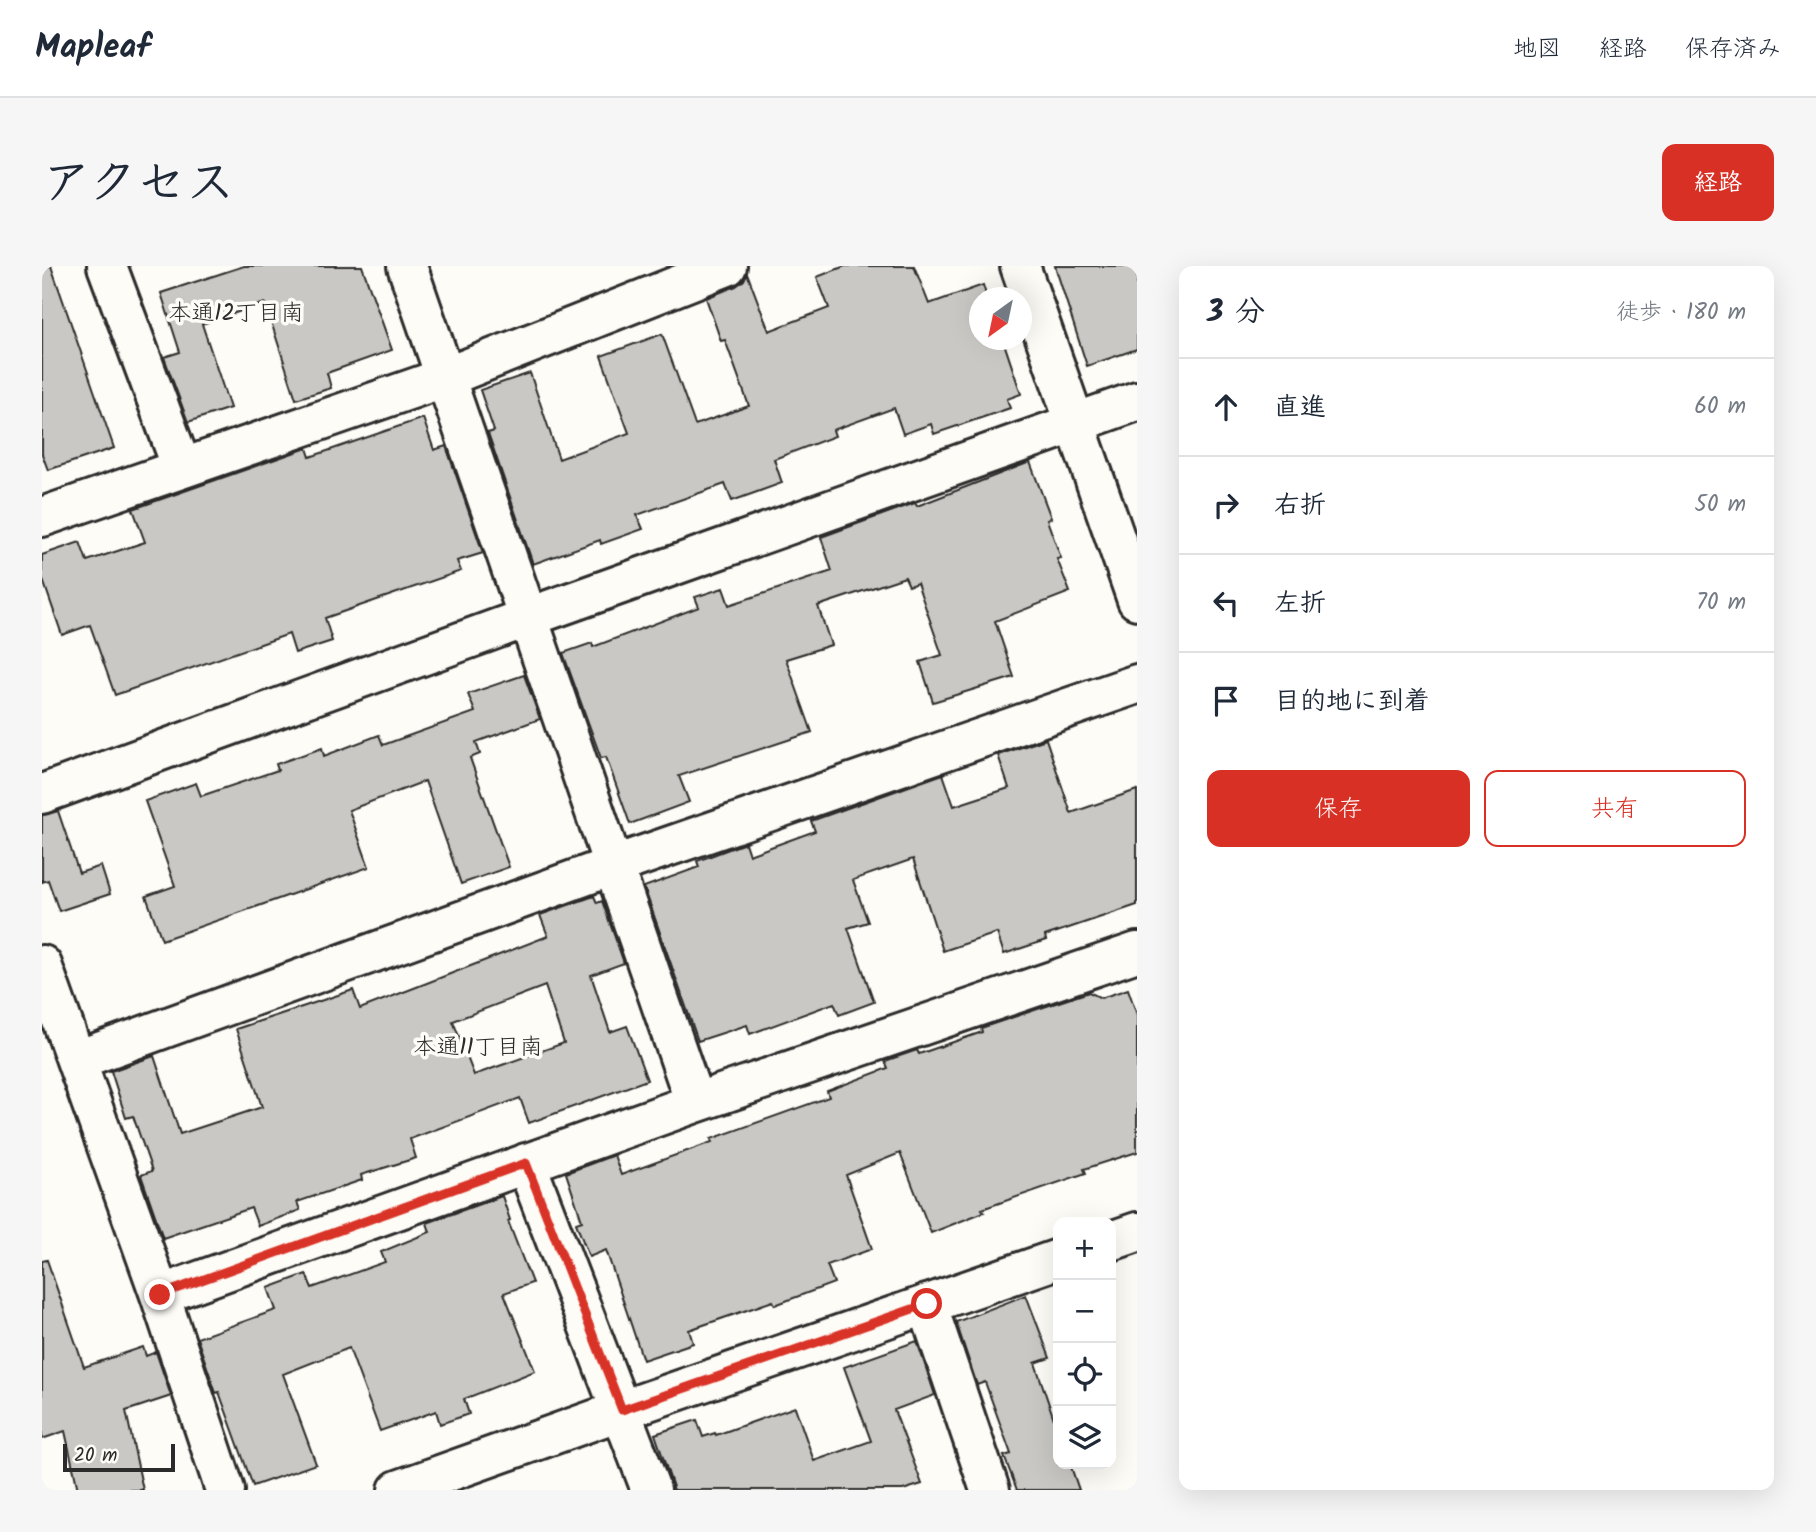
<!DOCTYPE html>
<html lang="ja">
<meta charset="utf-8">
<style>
body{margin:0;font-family:Kalam,"Klee One",sans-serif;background:#f6f6f7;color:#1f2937}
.controls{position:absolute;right:21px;bottom:21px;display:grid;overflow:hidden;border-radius:14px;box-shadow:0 7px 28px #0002}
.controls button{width:63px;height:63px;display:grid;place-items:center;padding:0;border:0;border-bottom:2px solid #e0e1e3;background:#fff;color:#1f2937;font:35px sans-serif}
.compass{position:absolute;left:927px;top:21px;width:63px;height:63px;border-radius:50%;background:#fff;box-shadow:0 7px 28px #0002;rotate:213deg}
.scale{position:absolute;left:21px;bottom:18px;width:112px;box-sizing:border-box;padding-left:7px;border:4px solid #2b2b2b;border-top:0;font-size:19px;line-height:24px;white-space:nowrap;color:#2b2b2b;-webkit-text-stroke:5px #fdfcf7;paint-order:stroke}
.stop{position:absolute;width:21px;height:21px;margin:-16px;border:5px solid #d93025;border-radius:50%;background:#fff}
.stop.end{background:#d93025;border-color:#fff;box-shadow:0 2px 7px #0008}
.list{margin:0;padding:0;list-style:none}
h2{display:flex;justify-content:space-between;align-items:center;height:91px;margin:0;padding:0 28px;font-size:30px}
h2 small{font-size:23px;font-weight:400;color:#747a83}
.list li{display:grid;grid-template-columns:46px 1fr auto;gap:21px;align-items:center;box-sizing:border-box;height:98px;padding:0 28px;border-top:2px solid #e0e1e3}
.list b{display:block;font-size:26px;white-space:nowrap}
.list em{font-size:23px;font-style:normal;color:#747a83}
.actions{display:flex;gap:14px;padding:21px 28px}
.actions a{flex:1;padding:16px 0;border:2px solid #d93025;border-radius:14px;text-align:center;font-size:24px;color:#d93025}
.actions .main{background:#d93025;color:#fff}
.icon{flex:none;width:38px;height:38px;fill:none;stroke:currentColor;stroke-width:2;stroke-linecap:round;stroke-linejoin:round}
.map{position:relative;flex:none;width:1095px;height:1224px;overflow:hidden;border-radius:14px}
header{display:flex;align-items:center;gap:42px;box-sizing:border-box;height:98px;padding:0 35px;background:#fff;border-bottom:2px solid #e0e1e3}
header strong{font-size:33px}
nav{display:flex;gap:38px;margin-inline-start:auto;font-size:24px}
.intro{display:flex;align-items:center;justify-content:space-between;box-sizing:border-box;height:168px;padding:0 42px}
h1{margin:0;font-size:49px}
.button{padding:18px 32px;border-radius:14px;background:#d93025;color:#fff;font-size:24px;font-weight:700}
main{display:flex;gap:42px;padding:0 42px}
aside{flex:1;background:#fff;border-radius:14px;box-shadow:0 7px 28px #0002}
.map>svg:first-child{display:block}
</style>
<header>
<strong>Mapleaf</strong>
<nav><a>地図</a><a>経路</a><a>保存済み</a></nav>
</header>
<div class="intro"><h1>アクセス</h1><a class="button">経路</a></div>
<main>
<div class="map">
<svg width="1095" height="1224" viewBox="0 0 1095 1224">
<rect width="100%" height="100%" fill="#fdfcf7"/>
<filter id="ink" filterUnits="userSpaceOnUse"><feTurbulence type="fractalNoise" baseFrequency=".0143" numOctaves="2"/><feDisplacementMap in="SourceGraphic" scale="14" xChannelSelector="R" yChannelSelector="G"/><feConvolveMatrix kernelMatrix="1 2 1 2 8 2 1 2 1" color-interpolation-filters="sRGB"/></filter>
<g filter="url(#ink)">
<path fill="#c9c8c4" stroke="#2b2b2b" stroke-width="2" fill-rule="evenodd" d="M 0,0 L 9,0 L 72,182 L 6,204 L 0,188 Z
M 202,0 L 320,0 L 350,84 L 285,107 L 289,122 L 254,133 L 223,37 L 160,58 L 188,142 L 146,156 L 122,91 L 138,86 L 119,27 Z
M 803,0 L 872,0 L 887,38 L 941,19 L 945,32 L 937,32 L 937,74 L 961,74 L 979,128 L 965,133 L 968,142 L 892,168 L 889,158 L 861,168 L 852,142 L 791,164 L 793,170 L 732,193 L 740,217 L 690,235 L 683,218 L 595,249 L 601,263 L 559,278 L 558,274 L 491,298 L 446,167 L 452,165 L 438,124 L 488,107 L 517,193 L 587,167 L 559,90 L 620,68 L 653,159 L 707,140 L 683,74 L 679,75 L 664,32 L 694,20 L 702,14 L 705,7 L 727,65 L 787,42 L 775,11 Z
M 1013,0 L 1095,0 L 1095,83 L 1045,100 Z
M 381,152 L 392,184 L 404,180 L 441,287 L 415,295 L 419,305 L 283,352 L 290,375 L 253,387 L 247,368 L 73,429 L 48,359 L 20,369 L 0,311 L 0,289 L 38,276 L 45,295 L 103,276 L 91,243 L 265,182 L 268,191 Z
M 988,196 L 1009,252 L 1005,254 L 1019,292 L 1015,293 L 1028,326 L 953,355 L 972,411 L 891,436 L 878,396 L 900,389 L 875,317 L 867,320 L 863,311 L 776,340 L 789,379 L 744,393 L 770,466 L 637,510 L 647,536 L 588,558 L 564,491 L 559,492 L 521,387 L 550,377 L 551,381 L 657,341 L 653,331 L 681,322 L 687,339 L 790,305 L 779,271 L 873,237 L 875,240 Z
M 482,409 L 498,453 L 434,476 L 438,488 L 428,492 L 467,601 L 419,618 L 383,515 L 307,544 L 327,601 L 120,674 L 104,630 L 133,620 L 103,535 L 154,517 L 159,530 L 236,504 L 234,498 L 280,482 L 282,490 L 337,469 L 341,479 L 433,446 L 426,428 Z
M 1004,473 L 1029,547 L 1095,524 L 1095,639 L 1003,670 L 1004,674 L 962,688 L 955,667 L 901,685 L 871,593 L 811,614 L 826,656 L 806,662 L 832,736 L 797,749 L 792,737 L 708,768 L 705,759 L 656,775 L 602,621 L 657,601 L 655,595 L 703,577 L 707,589 L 773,565 L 769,555 L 901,508 L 912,540 L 967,522 L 956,489 Z
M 16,545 L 37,607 L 59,600 L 68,628 L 17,645 L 6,614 L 0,616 L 0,549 Z
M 552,630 L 555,637 L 560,635 L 582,697 L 549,709 L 568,766 L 585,760 L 605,814 L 487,857 L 478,832 L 368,873 L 374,892 L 319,909 L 320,914 L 255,936 L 258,944 L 216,960 L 209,942 L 121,972 L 99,909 L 110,905 L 91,850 L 84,852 L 69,805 L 112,790 L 138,868 L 220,841 L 194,763 L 311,724 L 318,743 L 506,670 L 498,649 ZM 503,720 L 522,777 L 432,809 L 411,755 Z
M 1086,723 L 1095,749 L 1095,886 L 1042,903 L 1044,907 L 940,943 L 942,946 L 889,967 L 858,887 L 804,909 L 830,983 L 785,999 L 792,1017 L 733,1039 L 731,1035 L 647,1064 L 651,1077 L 601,1094 L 564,984 L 547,991 L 534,957 L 540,955 L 524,907 L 572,889 L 579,909 L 670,876 L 669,873 L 787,831 L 785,825 L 846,802 L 843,795 L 875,784 L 877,788 L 940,766 L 939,762 L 1047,726 L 1059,732 Z
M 460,930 L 468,954 L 466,955 L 490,1017 L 462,1027 L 493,1105 L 422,1133 L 427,1148 L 398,1158 L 394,1145 L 338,1165 L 307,1082 L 241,1108 L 274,1198 L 211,1220 L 177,1126 L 174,1127 L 155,1072 L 234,1044 L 226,1022 L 264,1008 L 270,1022 L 343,996 L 339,986 L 388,966 L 385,957 Z
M 5,994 L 42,1101 L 101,1081 L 104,1090 L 114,1086 L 129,1130 L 84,1145 L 101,1224 L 36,1224 L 23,1165 L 0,1173 L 0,995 Z
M 984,1029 L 1008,1092 L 993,1097 L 1016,1165 L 1016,1198 L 1028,1198 L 1037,1224 L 975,1224 L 962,1190 L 969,1188 L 943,1116 L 935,1119 L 914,1056 Z
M 875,1075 L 893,1129 L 852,1144 L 880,1218 L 861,1224 L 632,1224 L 613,1168 L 655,1154 L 661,1171 L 673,1167 L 674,1169 L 753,1141 L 772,1195 L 829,1175 L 802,1101 Z"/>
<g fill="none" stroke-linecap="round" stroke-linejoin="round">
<g stroke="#2b2b2b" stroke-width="44">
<path id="minor" d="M 65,0 L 140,202
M 365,0 L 653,837
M 978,0 L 1095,334
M 0,251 L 404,111 L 685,0
M 0,528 L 484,352 L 1095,135
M 0,699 L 118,1029 L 183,1224
M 35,794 L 570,600 L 1095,418
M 484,897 L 609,1224
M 1069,975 L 1095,966
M 118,1029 L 653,837 L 1095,686
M 885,1038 L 948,1224
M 356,1224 L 580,1144 L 1016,993"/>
</g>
<use href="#minor" stroke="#fdfcf7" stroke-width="38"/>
</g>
</g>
<g fill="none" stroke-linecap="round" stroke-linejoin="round" filter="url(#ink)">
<path stroke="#d93025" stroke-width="9" d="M 118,1029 L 484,897 L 580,1144 L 885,1038"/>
</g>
<g text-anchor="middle" stroke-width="7" stroke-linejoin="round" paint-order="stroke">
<g font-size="23" fill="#2b2b2b" stroke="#fdfcf7">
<text x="194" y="54">本通12丁目南</text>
<text x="436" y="788">本通11丁目南</text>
</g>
</g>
</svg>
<div class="controls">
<button>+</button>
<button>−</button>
<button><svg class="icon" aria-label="locate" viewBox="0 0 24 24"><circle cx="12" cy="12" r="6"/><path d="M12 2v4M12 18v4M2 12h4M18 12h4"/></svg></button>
<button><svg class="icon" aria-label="layers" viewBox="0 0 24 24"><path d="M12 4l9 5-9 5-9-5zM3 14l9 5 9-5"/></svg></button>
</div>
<svg class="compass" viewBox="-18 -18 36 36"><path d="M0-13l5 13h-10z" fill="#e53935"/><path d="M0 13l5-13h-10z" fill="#747a83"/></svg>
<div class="scale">20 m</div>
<div class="stop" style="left:885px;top:1038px"></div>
<div class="stop end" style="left:118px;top:1029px"></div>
</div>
<aside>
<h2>3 分<small>徒歩 · 180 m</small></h2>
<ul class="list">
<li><svg class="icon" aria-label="ahead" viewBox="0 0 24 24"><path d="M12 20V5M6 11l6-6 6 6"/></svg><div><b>直進</b></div><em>60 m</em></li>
<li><svg class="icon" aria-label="right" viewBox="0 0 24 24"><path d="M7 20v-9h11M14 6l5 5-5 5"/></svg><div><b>右折</b></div><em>50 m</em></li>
<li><svg class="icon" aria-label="left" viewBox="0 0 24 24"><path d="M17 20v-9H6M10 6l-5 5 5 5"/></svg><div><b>左折</b></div><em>70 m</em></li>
<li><svg class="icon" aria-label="arrive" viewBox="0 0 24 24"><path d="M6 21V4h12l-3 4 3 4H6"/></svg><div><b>目的地に到着</b></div></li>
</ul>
<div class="actions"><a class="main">保存</a><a>共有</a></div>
</aside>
</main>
